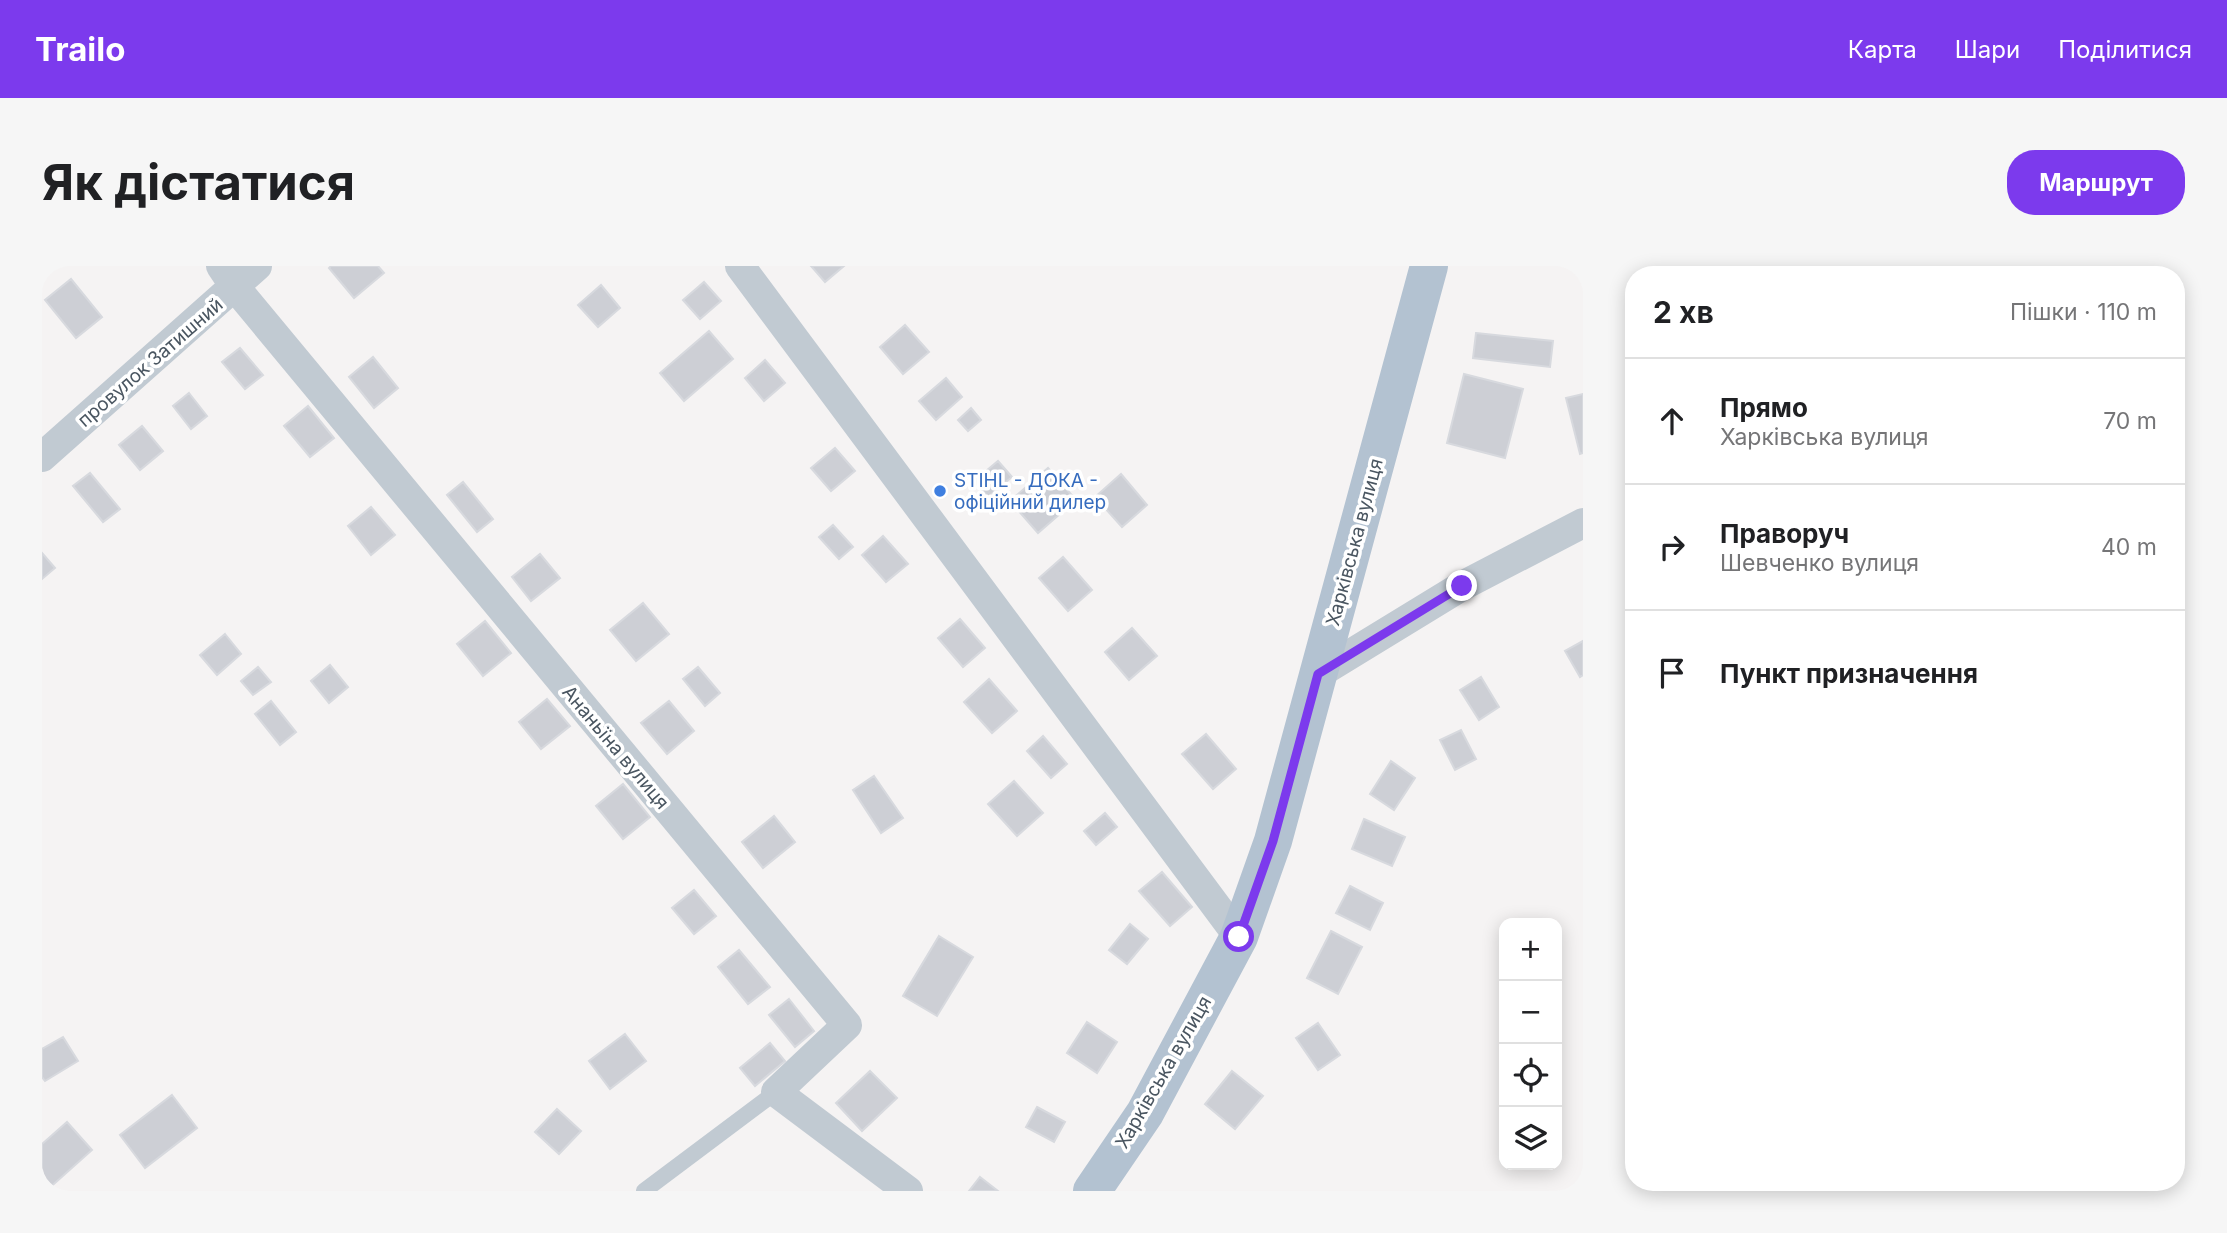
<!DOCTYPE html>
<html lang="uk">
<meta charset="utf-8">
<style>
body{margin:0;font-family:Inter,sans-serif;background:#f6f6f6;color:#202124}
.controls{position:absolute;right:21px;bottom:21px;display:grid;overflow:hidden;border-radius:14px;box-shadow:0 4px 18px #0003}
.controls button{width:63px;height:63px;display:grid;place-items:center;padding:0;border:0;border-bottom:2px solid #e0e0e0;background:#fff;color:#202124;font:35px sans-serif}
.stop{position:absolute;width:21px;height:21px;margin:-16px;border:5px solid #7c3aed;border-radius:50%;background:#fff}
.stop.end{background:#7c3aed;border-color:#fff;box-shadow:0 2px 7px #0008}
.list{margin:0;padding:0;list-style:none}
h2{display:flex;justify-content:space-between;align-items:center;height:91px;margin:0;padding:0 28px;font-size:30px}
h2 small{font-size:23px;font-weight:400;color:#757577}
.list li{display:grid;grid-template-columns:46px 1fr auto;gap:21px;align-items:center;box-sizing:border-box;height:126px;padding:0 28px;border-top:2px solid #e0e0e0}
.list b{display:block;font-size:26px;white-space:nowrap}
.list p{margin:0;font-size:23px;white-space:nowrap;color:#757577}
.list em{font-size:23px;font-style:normal;color:#757577}
.icon{flex:none;width:38px;height:38px;fill:none;stroke:currentColor;stroke-width:2;stroke-linecap:round;stroke-linejoin:round}
.map{position:relative;flex:none;width:1541px;height:925px;overflow:hidden;border-radius:28px}
header{display:flex;align-items:center;gap:42px;box-sizing:border-box;height:98px;padding:0 35px;background:#7c3aed;color:#fff}
header strong{font-size:33px}
nav{display:flex;gap:38px;margin-inline-start:auto;font-size:24px}
.intro{display:flex;align-items:center;justify-content:space-between;box-sizing:border-box;height:168px;padding:0 42px}
h1{margin:0;font-size:49px}
.button{padding:18px 32px;border-radius:28px;background:#7c3aed;color:#fff;font-size:24px;font-weight:700}
main{display:flex;gap:42px;padding:0 42px}
aside{flex:1;background:#fff;border-radius:28px;box-shadow:0 4px 18px #0003}
.map>svg:first-child{display:block}
</style>
<header>
<strong>Trailo</strong>
<nav><a>Карта</a><a>Шари</a><a>Поділитися</a></nav>
</header>
<div class="intro"><h1>Як дістатися</h1><a class="button">Маршрут</a></div>
<main>
<div class="map">
<svg width="1541" height="925" viewBox="0 0 1541 925">
<rect width="100%" height="100%" fill="#f5f3f3"/>
<path fill="#cdcfd5" stroke="#d7d9de" stroke-width="2" d="M 289,0 L 336,0 L 342,7 L 312,32 L 287,2 Z
M 769,0 L 802,0 L 783,16 Z
M 29,13 L 60,51 L 34,72 L 3,34 Z
M 662,16 L 679,35 L 658,53 L 641,34 Z
M 559,19 L 578,42 L 556,61 L 536,39 Z
M 863,59 L 887,86 L 861,108 L 838,81 Z
M 667,65 L 691,93 L 642,135 L 618,107 Z
M 1434,67 L 1511,75 L 1508,101 L 1431,92 Z
M 198,82 L 221,109 L 203,123 L 180,96 Z
M 331,91 L 356,122 L 332,142 L 307,111 Z
M 723,94 L 743,117 L 722,135 L 703,112 Z
M 1422,108 L 1481,123 L 1463,192 L 1405,177 Z
M 904,112 L 920,131 L 894,154 L 877,135 Z
M 147,127 L 165,150 L 149,163 L 131,140 Z
M 1541,128 L 1541,187 L 1538,188 L 1524,132 Z
M 266,140 L 292,172 L 268,191 L 242,160 Z
M 929,142 L 939,154 L 926,165 L 916,154 Z
M 100,160 L 121,185 L 98,204 L 77,179 Z
M 793,182 L 813,205 L 789,225 L 769,202 Z
M 956,195 L 970,211 L 946,231 L 932,215 Z
M 1006,202 L 1034,234 L 996,267 L 968,235 Z
M 48,207 L 78,243 L 61,256 L 31,220 Z
M 1079,208 L 1105,239 L 1080,261 L 1053,231 Z
M 421,216 L 451,253 L 435,266 L 405,229 Z
M 329,241 L 353,269 L 329,289 L 306,260 Z
M 791,259 L 811,281 L 797,293 L 777,271 Z
M 841,270 L 866,298 L 844,316 L 820,289 Z
M 0,287 L 13,302 L 0,313 Z
M 498,288 L 518,312 L 489,335 L 470,311 Z
M 1021,291 L 1050,324 L 1026,345 L 997,312 Z
M 601,337 L 627,368 L 594,395 L 568,364 Z
M 918,353 L 943,382 L 921,401 L 896,372 Z
M 443,355 L 469,387 L 441,410 L 415,378 Z
M 1090,362 L 1115,390 L 1087,414 L 1063,386 Z
M 183,368 L 199,388 L 175,409 L 158,389 Z
M 1541,375 L 1541,409 L 1538,411 L 1523,385 Z
M 288,399 L 306,421 L 287,437 L 269,415 Z
M 216,401 L 229,416 L 211,429 L 199,415 Z
M 656,401 L 678,427 L 663,440 L 641,413 Z
M 1439,411 L 1457,441 L 1437,454 L 1418,424 Z
M 947,413 L 975,445 L 950,467 L 922,436 Z
M 505,433 L 528,460 L 499,483 L 477,456 Z
M 229,435 L 254,466 L 238,479 L 213,448 Z
M 627,435 L 652,465 L 625,488 L 599,457 Z
M 1419,464 L 1434,493 L 1413,504 L 1398,474 Z
M 1164,468 L 1194,503 L 1171,523 L 1140,488 Z
M 1001,470 L 1025,498 L 1009,512 L 985,485 Z
M 1349,495 L 1373,512 L 1352,544 L 1328,528 Z
M 832,510 L 861,552 L 839,567 L 811,524 Z
M 972,515 L 1001,547 L 975,570 L 946,538 Z
M 581,518 L 608,551 L 581,573 L 554,540 Z
M 1063,547 L 1075,561 L 1054,579 L 1042,565 Z
M 732,550 L 753,576 L 721,602 L 700,576 Z
M 1322,553 L 1363,571 L 1350,600 L 1310,583 Z
M 1120,606 L 1150,641 L 1128,660 L 1097,625 Z
M 1308,620 L 1341,637 L 1328,664 L 1294,647 Z
M 652,624 L 674,650 L 652,668 L 630,642 Z
M 1088,658 L 1106,673 L 1085,698 L 1067,684 Z
M 1289,665 L 1320,681 L 1296,728 L 1265,712 Z
M 897,670 L 931,691 L 895,750 L 861,730 Z
M 697,684 L 728,721 L 706,738 L 676,701 Z
M 747,733 L 772,765 L 753,781 L 727,749 Z
M 1045,756 L 1075,776 L 1055,807 L 1025,787 Z
M 1276,757 L 1298,789 L 1276,804 L 1254,772 Z
M 583,768 L 604,795 L 568,823 L 547,795 Z
M 21,771 L 36,795 L 3,815 L 0,811 L 0,783 Z
M 728,777 L 743,795 L 713,820 L 698,802 Z
M 828,805 L 855,832 L 820,865 L 794,837 Z
M 1190,805 L 1221,830 L 1193,863 L 1163,838 Z
M 130,829 L 155,862 L 103,902 L 78,869 Z
M 995,841 L 1023,856 L 1012,876 L 984,861 Z
M 515,843 L 539,865 L 517,888 L 493,866 Z
M 25,856 L 50,884 L 4,925 L 0,920 L 0,878 Z
M 938,911 L 956,925 L 927,925 Z"/>
<g fill="none" stroke-linecap="round" stroke-linejoin="round">
<path stroke="#c1cad2" stroke-width="16" d="M 602,925 L 734,826"/>
<path stroke="#c1cad2" stroke-width="30" d="M 179,0 L 193,21 L 805,759 L 734,826 L 866,925
M 698,0 L 1197,671
M 0,191 L 215,0
M 1276,408 L 1420,320 L 1541,257"/>
<path stroke="#b3c2d1" stroke-width="38" d="M 1050,925 L 1103,847 L 1197,671 L 1231,575 L 1387,0"/>
</g>
<g fill="none" stroke-linecap="round" stroke-linejoin="round">
<path stroke="#7c3aed" stroke-width="9" d="M 1197,671 L 1231,575 L 1276,408 L 1420,320"/>
</g>
<circle fill="#3f7fe0" stroke="#fff" stroke-width="2.5" cx="898" cy="225" r="7"/>
<g text-anchor="middle" stroke-width="7" stroke-linejoin="round" paint-order="stroke">
<g font-size="19" fill="#4a5661" stroke="#fff">
<text transform="translate(108 96) rotate(-41)" y="7">провулок Затишний</text>
<text transform="translate(1312 276) rotate(-75)" y="7">Харківська вулиця</text>
<text transform="translate(574 481) rotate(50)" y="7">Ананьїна вулиця</text>
<text transform="translate(1121 806) rotate(-60)" y="7">Харківська вулиця</text>
</g>
<g font-size="19" fill="#366cbe" stroke="#fff" text-anchor="start">
<text x="912" y="221">STIHL - ДОКА -<tspan x="912" dy="22">офіційний дилер</tspan></text>
</g>
</g>
</svg>
<div class="controls">
<button>+</button>
<button>−</button>
<button><svg class="icon" aria-label="locate" viewBox="0 0 24 24"><circle cx="12" cy="12" r="6"/><path d="M12 2v4M12 18v4M2 12h4M18 12h4"/></svg></button>
<button><svg class="icon" aria-label="layers" viewBox="0 0 24 24"><path d="M12 4l9 5-9 5-9-5zM3 14l9 5 9-5"/></svg></button>
</div>
<div class="stop" style="left:1197px;top:671px"></div>
<div class="stop end" style="left:1420px;top:320px"></div>
</div>
<aside>
<h2>2 хв<small>Пішки · 110 m</small></h2>
<ul class="list">
<li><svg class="icon" aria-label="ahead" viewBox="0 0 24 24"><path d="M12 20V5M6 11l6-6 6 6"/></svg><div><b>Прямо</b><p>Харківська вулиця</p></div><em>70 m</em></li>
<li><svg class="icon" aria-label="right" viewBox="0 0 24 24"><path d="M7 20v-9h11M14 6l5 5-5 5"/></svg><div><b>Праворуч</b><p>Шевченко вулиця</p></div><em>40 m</em></li>
<li><svg class="icon" aria-label="arrive" viewBox="0 0 24 24"><path d="M6 21V4h12l-3 4 3 4H6"/></svg><div><b>Пункт призначення</b></div></li>
</ul>
</aside>
</main>
